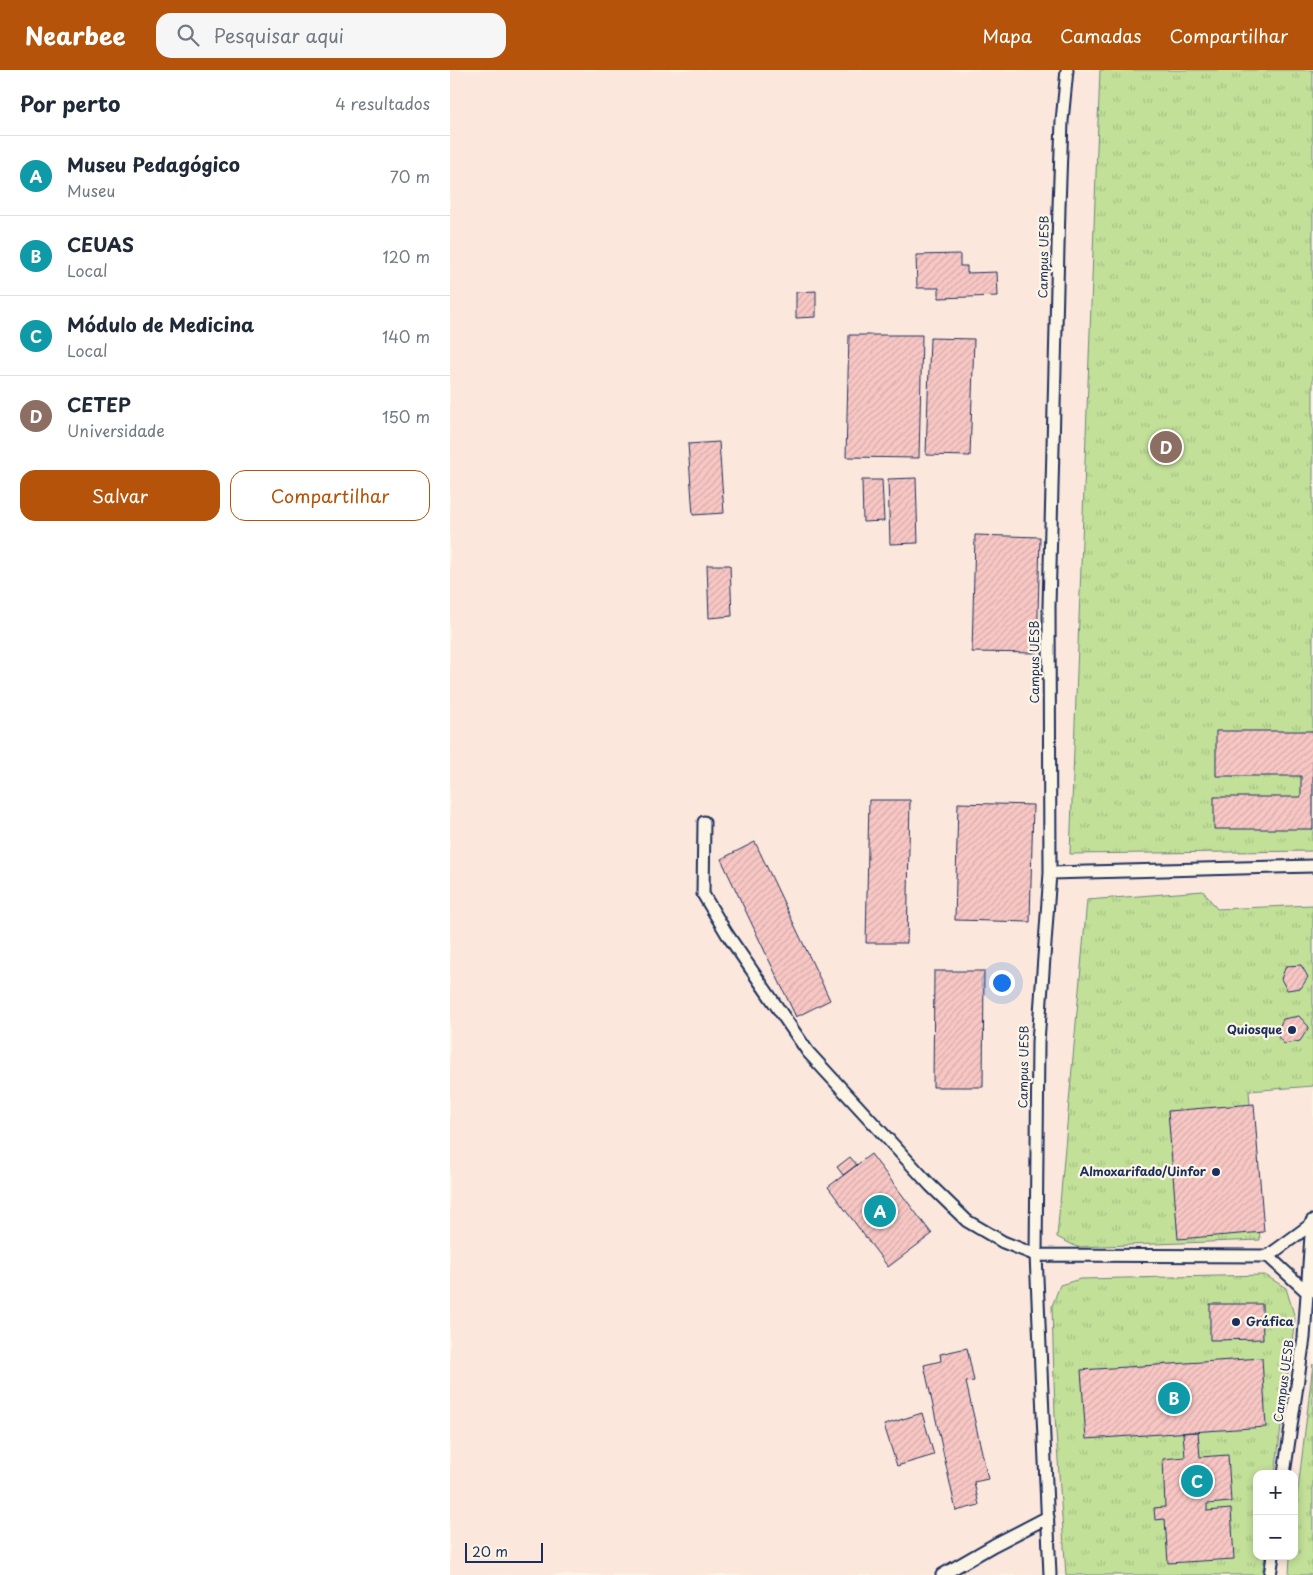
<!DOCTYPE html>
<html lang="pt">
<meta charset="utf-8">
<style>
body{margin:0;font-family:"Playpen Sans",sans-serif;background:#f6f6f7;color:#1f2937}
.controls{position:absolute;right:15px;bottom:15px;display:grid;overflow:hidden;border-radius:10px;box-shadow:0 2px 8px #0003}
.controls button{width:45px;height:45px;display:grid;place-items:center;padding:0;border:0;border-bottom:1px solid #e0e1e3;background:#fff;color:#1f2937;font:25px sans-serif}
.scale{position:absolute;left:15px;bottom:12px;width:78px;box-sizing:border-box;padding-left:5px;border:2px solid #1b2f5e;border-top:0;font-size:14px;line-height:18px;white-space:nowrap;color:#1b2f5e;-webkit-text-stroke:4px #fcf5e5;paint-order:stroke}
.you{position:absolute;left:551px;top:912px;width:18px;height:18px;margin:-12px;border:4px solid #fff;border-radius:50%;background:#1a73e8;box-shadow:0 0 0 8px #1a73e833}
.badge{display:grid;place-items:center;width:32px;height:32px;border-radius:50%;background:#b45309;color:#fff;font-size:16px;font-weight:700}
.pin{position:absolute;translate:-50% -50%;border:2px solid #fff;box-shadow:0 1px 5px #0006}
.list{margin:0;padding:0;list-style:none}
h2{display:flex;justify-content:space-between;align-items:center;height:65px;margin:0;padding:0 20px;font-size:21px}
h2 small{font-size:16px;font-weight:400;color:#747a83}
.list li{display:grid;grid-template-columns:32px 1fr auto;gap:15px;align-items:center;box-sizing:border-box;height:80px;padding:0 20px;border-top:1px solid #e0e1e3}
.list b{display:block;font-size:19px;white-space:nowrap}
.list p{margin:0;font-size:16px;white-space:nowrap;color:#747a83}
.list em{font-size:16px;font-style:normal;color:#747a83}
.actions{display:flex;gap:10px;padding:15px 20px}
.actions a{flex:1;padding:11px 0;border:1px solid #b45309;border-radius:15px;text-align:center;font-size:18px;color:#b45309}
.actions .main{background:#b45309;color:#fff}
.icon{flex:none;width:28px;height:28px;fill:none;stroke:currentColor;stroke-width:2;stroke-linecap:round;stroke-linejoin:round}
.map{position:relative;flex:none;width:863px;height:1505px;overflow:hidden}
header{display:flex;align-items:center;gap:30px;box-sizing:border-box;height:70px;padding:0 25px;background:#b45309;color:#fff}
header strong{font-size:24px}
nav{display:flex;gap:28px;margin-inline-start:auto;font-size:18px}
.search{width:350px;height:45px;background:#f6f6f7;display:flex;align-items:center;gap:12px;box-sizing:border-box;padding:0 18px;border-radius:15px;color:#747a83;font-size:19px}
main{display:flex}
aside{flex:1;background:#fff}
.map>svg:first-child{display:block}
</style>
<header>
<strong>Nearbee</strong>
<div class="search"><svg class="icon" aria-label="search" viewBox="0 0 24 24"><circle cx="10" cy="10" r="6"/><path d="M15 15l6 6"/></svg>Pesquisar aqui</div>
<nav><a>Mapa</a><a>Camadas</a><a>Compartilhar</a></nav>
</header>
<main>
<aside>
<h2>Por perto<small>4 resultados</small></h2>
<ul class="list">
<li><span class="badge" style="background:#0f9aa8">A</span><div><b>Museu Pedagógico</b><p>Museu</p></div><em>70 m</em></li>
<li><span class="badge" style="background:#0f9aa8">B</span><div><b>CEUAS</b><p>Local</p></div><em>120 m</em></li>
<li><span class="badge" style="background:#0f9aa8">C</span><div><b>Módulo de Medicina</b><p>Local</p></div><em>140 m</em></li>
<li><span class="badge" style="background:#8d6e63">D</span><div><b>CETEP</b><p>Universidade</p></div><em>150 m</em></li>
</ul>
<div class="actions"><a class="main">Salvar</a><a>Compartilhar</a></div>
</aside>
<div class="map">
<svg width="863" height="1505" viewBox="0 0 863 1505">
<defs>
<pattern id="grass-tufts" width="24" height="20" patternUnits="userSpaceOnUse" patternTransform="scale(1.25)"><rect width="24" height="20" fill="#c2e098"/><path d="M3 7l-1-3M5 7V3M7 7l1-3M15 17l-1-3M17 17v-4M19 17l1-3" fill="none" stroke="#a6c085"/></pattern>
<pattern id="building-hatch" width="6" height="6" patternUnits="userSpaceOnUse" patternTransform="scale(1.25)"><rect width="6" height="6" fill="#f8c7c4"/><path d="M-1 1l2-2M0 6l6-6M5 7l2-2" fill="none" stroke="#d4abab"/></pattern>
</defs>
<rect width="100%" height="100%" fill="#fcf5e5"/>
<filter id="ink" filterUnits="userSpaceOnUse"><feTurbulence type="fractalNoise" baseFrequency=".02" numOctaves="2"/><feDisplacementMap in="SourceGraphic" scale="10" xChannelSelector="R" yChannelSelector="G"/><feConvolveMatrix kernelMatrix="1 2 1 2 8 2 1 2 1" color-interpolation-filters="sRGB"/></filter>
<g filter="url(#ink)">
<path fill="#fbe7db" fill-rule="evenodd" d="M 0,0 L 863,0 L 863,1505 L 0,1505 ZM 807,1404 L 844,1404 L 844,1486 L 807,1486 Z"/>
<path fill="url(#grass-tufts)" stroke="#6e887b" d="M 650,0 L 863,0 L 863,781 L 620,784 Z
M 753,821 L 767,839 L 863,835 L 863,1016 L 799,1021 L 810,1170 L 627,1177 L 607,1167 L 637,830 Z
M 815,1205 L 836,1218 L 845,1248 L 825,1404 L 807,1404 L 807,1486 L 815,1486 L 812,1505 L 616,1505 L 605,1347 L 602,1236 L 610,1215 L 630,1209 Z
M 863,1294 L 863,1505 L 839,1505 L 840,1486 L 844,1486 L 844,1453 Z"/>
<path fill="url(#building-hatch)" stroke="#1b2f5e" d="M 510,184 L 510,196 L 517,196 L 517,203 L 547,202 L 548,226 L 489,228 L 489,218 L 467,218 L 466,185 Z
M 366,221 L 366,247 L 346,248 L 346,222 Z
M 399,265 L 472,265 L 469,388 L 396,387 Z
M 480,268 L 524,269 L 520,386 L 476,385 Z
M 269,372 L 274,443 L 243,445 L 238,374 Z
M 466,408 L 468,473 L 440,474 L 438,409 Z
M 412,410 L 432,410 L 434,451 L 413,452 Z
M 525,465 L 590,467 L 587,583 L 522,582 Z
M 257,495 L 280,495 L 282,546 L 259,548 Z
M 766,661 L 863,661 L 863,759 L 764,759 L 764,727 L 851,727 L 851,706 L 766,706 Z
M 419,730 L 460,730 L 457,873 L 416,873 Z
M 508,733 L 583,735 L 580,852 L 505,850 Z
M 305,772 L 380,930 L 346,947 L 271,789 Z
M 851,895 L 858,907 L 851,918 L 837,920 L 831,909 L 836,896 Z
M 484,901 L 534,901 L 533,1017 L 483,1017 Z
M 849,946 L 859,957 L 850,971 L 834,974 L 826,964 L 833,949 Z
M 804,1034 L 814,1162 L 728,1169 L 718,1041 Z
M 421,1084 L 482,1164 L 438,1197 L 378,1117 Z
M 400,1087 L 407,1095 L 393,1105 L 387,1097 Z
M 760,1234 L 812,1234 L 813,1269 L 760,1270 Z
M 517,1278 L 524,1311 L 516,1312 L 538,1409 L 524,1412 L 529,1435 L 506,1441 L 474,1295 L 491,1291 L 490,1284 Z
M 812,1288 L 816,1357 L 636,1369 L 631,1300 Z
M 472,1343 L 484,1385 L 447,1396 L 434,1355 Z
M 748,1362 L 750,1387 L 778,1385 L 781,1432 L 757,1434 L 757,1441 L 781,1439 L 784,1489 L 718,1493 L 715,1449 L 705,1450 L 704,1438 L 715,1437 L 713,1389 L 735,1387 L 733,1363 Z"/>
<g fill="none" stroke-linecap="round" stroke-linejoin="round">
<g stroke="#1b2f5e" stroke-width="15">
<path id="service" d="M 254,752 L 253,824 L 277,864 L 358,982 L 480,1115 L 517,1151 L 553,1172 L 586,1185 L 818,1186 L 863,1153
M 600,803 L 863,796
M 818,1186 L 856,1221 L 861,1221
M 834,1404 L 854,1268 L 862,1151
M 492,1505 L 544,1475 L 598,1447
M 600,1505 L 586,1185 L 588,972 L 600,803 L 599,537 L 609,137 L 612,51 L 617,0
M 820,1505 L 823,1486"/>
</g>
<use href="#service" stroke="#fcf5e5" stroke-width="11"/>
</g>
</g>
<g fill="#1b2f5e" stroke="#fcf5e5" stroke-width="2">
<circle cx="842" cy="960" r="5"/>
<circle cx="766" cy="1102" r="5"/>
<circle cx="786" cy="1252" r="5"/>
</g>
<g text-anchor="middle" stroke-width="4.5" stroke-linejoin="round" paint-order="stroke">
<g font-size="12" fill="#1b2f5e" stroke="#fcf5e5">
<text transform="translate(594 187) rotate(-89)" y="4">Campus UESB</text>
<text transform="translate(585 592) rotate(-90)" y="4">Campus UESB</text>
<text transform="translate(574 997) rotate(-89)" y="4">Campus UESB</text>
<text transform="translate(834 1311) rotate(-82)" y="4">Campus UESB</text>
</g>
<g font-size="12" font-weight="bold" fill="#1b2f5e" stroke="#fcf5e5" text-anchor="end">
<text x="832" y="964">Quiosque</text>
<text x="756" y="1106">Almoxarifado/Uinfor</text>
<text x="796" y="1256" text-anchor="start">Gráfica</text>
</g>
</g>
</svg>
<div class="controls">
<button>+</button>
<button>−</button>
</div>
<div class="scale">20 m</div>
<div class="you"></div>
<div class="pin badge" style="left:430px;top:1141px;background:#0f9aa8">A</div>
<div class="pin badge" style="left:724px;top:1328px;background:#0f9aa8">B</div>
<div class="pin badge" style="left:747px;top:1411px;background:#0f9aa8">C</div>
<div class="pin badge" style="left:716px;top:377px;background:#8d6e63">D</div>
</div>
</main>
